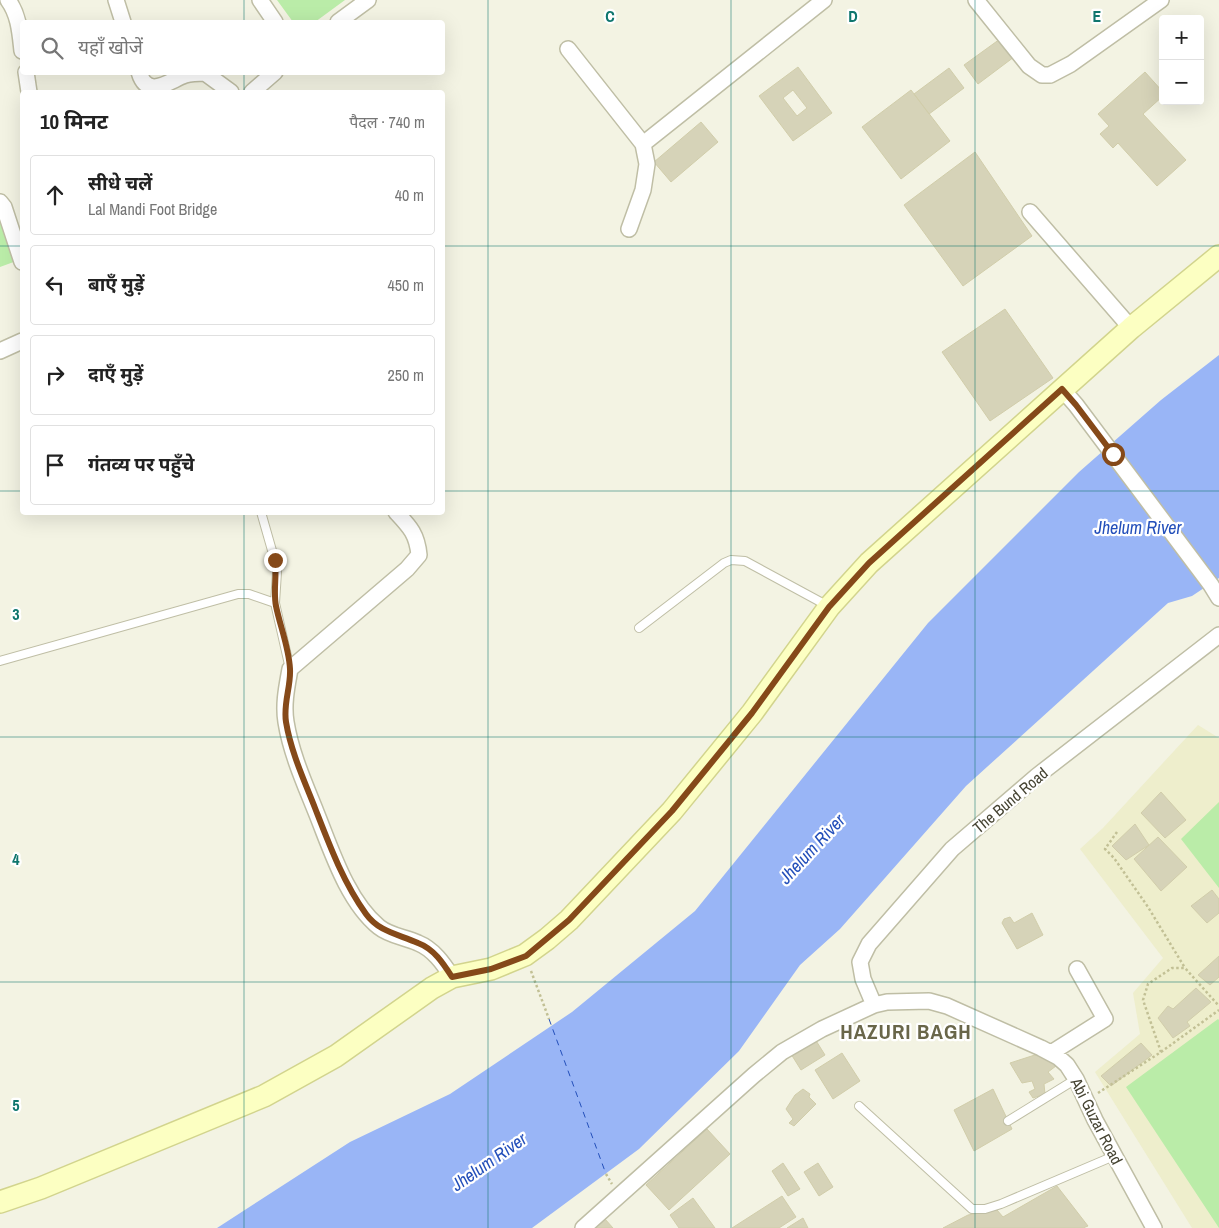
<!DOCTYPE html>
<html lang="hi">
<meta charset="utf-8">
<style>
body{margin:0;font-family:"Archivo Narrow","Noto Sans Devanagari",sans-serif;background:#f2f2f2;color:#222}
.controls{position:absolute;right:15px;top:15px;display:grid;overflow:hidden;border-radius:5px;box-shadow:0 5px 20px #0002}
.controls button{width:45px;height:45px;display:grid;place-items:center;padding:0;border:0;border-bottom:1px solid #e0e0e0;background:#fff;color:#222;font:25px sans-serif}
.stop{position:absolute;width:15px;height:15px;margin:-11px;border:4px solid #854919;border-radius:50%;background:#fff}
.stop.end{background:#854919;border-color:#fff;box-shadow:0 1px 5px #0008}
.list{margin:0;padding:0;list-style:none}
h2{display:flex;justify-content:space-between;align-items:center;height:65px;margin:0;padding:0 20px;font-size:21px}
h2 small{font-size:16px;font-weight:400;color:#767676}
.list li{display:grid;grid-template-columns:32px 1fr auto;gap:15px;align-items:center;box-sizing:border-box;height:80px;margin:0 10px 10px;padding:0 10px;border:1px solid #e0e0e0;border-radius:5px}
.list b{display:block;font-size:19px;white-space:nowrap}
.list p{margin:0;font-size:16px;white-space:nowrap;color:#767676}
.list em{font-size:16px;font-style:normal;color:#767676}
.icon{flex:none;width:28px;height:28px;fill:none;stroke:currentColor;stroke-width:2;stroke-linecap:round;stroke-linejoin:round}
.map{position:relative;flex:none;width:1219px;height:1228px;overflow:hidden}
.search{position:absolute;background:#fff;box-shadow:0 5px 20px #0002;left:20px;top:20px;width:425px;height:55px;display:flex;align-items:center;gap:12px;box-sizing:border-box;padding:0 18px;border-radius:5px;color:#767676;font-size:19px}
.panel{position:absolute;background:#fff;box-shadow:0 5px 20px #0002;left:20px;top:90px;width:425px;height:425px;border-radius:5px}
.map>svg:first-child{display:block}
</style>
<div class="map">
<svg width="1219" height="1228" viewBox="0 0 1219 1228">
<rect width="100%" height="100%" fill="#f3f3e3"/>
<path fill="#eec" d="M 1198,725 L 1219,738 L 1219,1228 L 1192,1228 L 1095,1072 L 1140,1034 L 1133,993 L 1163,958 L 1080,849 L 1103,828 Z"/>
<path fill="#baeca8" d="M 277,0 L 345,0 L 315,22 L 293,22 Z
M 0,212 L 19,260 L 0,267 Z
M 1219,802 L 1219,888 L 1181,839 Z
M 1218,1019 L 1219,1020 L 1219,1228 L 1126,1087 Z"/>
<path fill="#99b5f6" d="M 1219,355 L 1219,578 L 1192,596 L 1168,603 L 966,786 L 840,929 L 800,965 L 739,1051 L 639,1149 L 532,1228 L 217,1228 L 350,1142 L 450,1094 L 572,1012 L 695,911 L 928,623 L 1079,472 L 1161,400 Z"/>
<g fill="none" stroke-linecap="round" stroke-linejoin="round">
<path stroke="#234fba" stroke-width="1" stroke-dasharray="6 5" stroke-linecap="butt" d="M 549,1019 L 606,1174"/>
</g>
<path fill="#d6d3b8" stroke="#d1cdaa" fill-rule="evenodd" d="M 1000,39 L 1014,57 L 978,84 L 964,65 Z
M 798,67 L 832,113 L 793,141 L 759,96 ZM 793,90 L 807,108 L 797,116 L 783,98 Z
M 949,68 L 964,88 L 929,114 L 914,94 Z
M 1145,72 L 1163,92 L 1163,96 L 1143,114 L 1186,160 L 1157,186 L 1118,143 L 1113,148 L 1100,134 L 1109,126 L 1098,114 Z
M 911,90 L 950,141 L 901,179 L 862,127 Z
M 701,122 L 718,142 L 671,182 L 654,162 Z
M 975,152 L 1032,236 L 963,286 L 904,205 Z
M 1005,309 L 1053,378 L 990,421 L 942,352 Z
M 1161,792 L 1186,820 L 1165,838 L 1141,813 Z
M 1135,824 L 1149,845 L 1126,860 L 1112,846 Z
M 1158,837 L 1187,867 L 1161,891 L 1134,859 Z
M 1212,890 L 1219,899 L 1219,913 L 1207,923 L 1191,906 Z
M 1032,913 L 1043,935 L 1017,949 L 1002,923 L 1004,919 L 1010,917 L 1014,923 Z
M 1219,956 L 1219,977 L 1210,985 L 1198,975 Z
M 1196,988 L 1211,1002 L 1187,1022 L 1190,1026 L 1173,1038 L 1158,1018 L 1168,1006 L 1173,1009 Z
M 815,1039 L 825,1055 L 801,1070 L 791,1054 Z
M 1141,1043 L 1152,1055 L 1111,1086 L 1101,1076 Z
M 842,1053 L 860,1081 L 833,1099 L 815,1070 Z
M 1041,1053 L 1046,1060 L 1051,1057 L 1056,1066 L 1048,1072 L 1054,1079 L 1044,1084 L 1045,1094 L 1033,1098 L 1029,1092 L 1035,1089 L 1032,1081 L 1022,1083 L 1010,1063 Z
M 803,1089 L 810,1094 L 809,1097 L 816,1104 L 794,1126 L 789,1123 L 793,1119 L 786,1109 L 795,1095 Z
M 993,1089 L 1012,1129 L 974,1151 L 954,1110 Z
M 707,1129 L 730,1154 L 669,1210 L 646,1185 Z
M 783,1163 L 800,1189 L 788,1196 L 772,1171 Z
M 818,1163 L 833,1187 L 819,1196 L 804,1172 Z
M 1057,1186 L 1088,1226 L 1083,1228 L 943,1228 L 968,1215 L 997,1210 L 1003,1217 Z
M 782,1196 L 796,1217 L 779,1228 L 732,1228 Z
M 693,1198 L 715,1228 L 679,1228 L 670,1215 Z
M 803,1218 L 808,1228 L 787,1228 Z
M 605,1219 L 613,1228 L 595,1228 Z"/>
<g fill="none" stroke-linecap="round" stroke-linejoin="round">
<g stroke="#bfbea5" stroke-width="10">
<path id="lane" d="M 261,512 L 275,561 L 277,572 L 275,603 L 290,669
M 639,628 L 724,563 L 731,560 L 745,561 L 828,606
M 0,661 L 238,594 L 249,594 L 275,603
M 859,1106 L 972,1209 L 985,1209 L 1001,1204 L 1114,1156
M 1008,1121 L 1076,1079"/>
</g>
<g stroke="#bfbea5" stroke-width="18">
<path id="street" d="M 8,0 C 19,15 20,33 22,51
M 116,0 L 123,22
M 260,0 L 275,22
M 976,0 L 1029,66 L 1042,75 L 1050,75 L 1071,64 L 1161,0
M 338,22 L 368,0
M 568,49 L 643,144 L 824,0
M 26,72 L 29,92
M 139,72 C 147,100 169,81 185,75 C 192,73 198,73 205,73 L 231,92
M 252,92 L 275,72
M 0,202 L 4,207 L 22,262
M 1030,212 L 1131,328
M 629,229 L 643,190 L 647,164 L 643,144
M 0,351 L 22,341
M 1062,389 L 1076,405 L 1211,585 L 1219,598
M 396,512 C 410,527 417,534 419,555 L 407,569 L 290,669 C 287,686 283,704 286,722 C 291,753 304,782 316,812 C 331,849 347,901 379,927 C 390,936 405,937 418,943 C 433,949 443,963 452,977
M 874,1005 L 863,979 L 860,962 L 869,944 L 952,849 L 1037,776 L 1219,635
M 1051,1053 L 1105,1019 L 1077,969
M 583,1228 L 754,1075 L 782,1052 L 822,1029 L 874,1005 L 887,1002 L 929,1001 L 947,1006 L 1041,1048 L 1058,1057 L 1067,1065 L 1076,1079 L 1095,1120 L 1154,1228"/>
</g>
<g stroke="#d2d48d" stroke-width="24">
<path id="secondary" d="M 0,1202 L 41,1188 L 264,1096 L 336,1056 L 432,988 L 452,977 L 491,969 L 525,955 L 547,939 L 569,920 L 672,811 L 752,713 L 829,607 L 869,563 L 1131,328 L 1219,256"/>
</g>
<path stroke="#c2c095" stroke-width="2.5" stroke-dasharray="2.5 2.5" stroke-linecap="butt" d="M 1117,832 L 1105,849 L 1114,858 L 1148,907 L 1185,968
M 531,971 L 549,1019
M 1161,1052 L 1219,1010
M 1098,1093 L 1161,1052 L 1143,1000 L 1148,984 L 1172,968 L 1185,968 L 1219,1006
M 606,1174 L 612,1184"/>
<use href="#lane" stroke="#fff" stroke-width="8"/>
<use href="#street" stroke="#fff" stroke-width="15"/>
<use href="#secondary" stroke="#fcffc2" stroke-width="21"/>
</g>
<g fill="none" stroke-linecap="round" stroke-linejoin="round">
<path stroke="#854919" stroke-width="6" d="M 275,560 C 277,575 273,592 276,606 C 280,626 289,648 290,669 C 291,687 283,703 286,722 C 291,752 304,780 315,808 C 329,844 343,882 366,914 C 379,932 398,934 418,943 C 434,949 443,963 452,977 L 491,969 L 526,956 L 569,920 L 672,811 L 752,713 L 829,607 L 869,563 L 1062,389 L 1076,405 L 1113,454"/>
</g>
<path fill="none" stroke="#0f766e" stroke-width="1" stroke-opacity="0.55" d="M 244,0 L 244,22M 488,0 L 488,1228M 731,0 L 731,1228M 975,0 L 975,1228M 244,72 L 244,92M 0,246 L 22,246M 442,246 L 1219,246M 0,491 L 22,491M 442,491 L 1219,491M 244,512 L 244,1228M 0,737 L 1219,737M 0,982 L 1219,982"/>
<g text-anchor="middle" stroke-width="4.5" stroke-linejoin="round" paint-order="stroke">
<g font-size="16" fill="#464433" stroke="#fff">
<text transform="translate(1010 800) rotate(-40)" y="6">The Bund Road</text>
<text transform="translate(1097 1121) rotate(63)" y="6">Abi Guzar Road</text>
</g>
<g font-size="18" font-style="italic" fill="#234fba" stroke="#fff">
<text x="1138" y="534">Jhelum River</text>
<text transform="translate(812 849) rotate(-47)" y="6">Jhelum River</text>
<text transform="translate(489 1162) rotate(-35)" y="6">Jhelum River</text>
</g>
<g font-size="21" font-weight="bold" letter-spacing="1" fill="#696649" stroke="#fff">
<text x="906" y="1039">HAZURI BAGH</text>
</g>
</g>
<g font-size="16" text-anchor="middle" font-weight="bold" fill="#0f766e" stroke="#fff" stroke-width="4.5" stroke-linejoin="round" paint-order="stroke">
<text x="610" y="22">C</text>
<text x="853" y="22">D</text>
<text x="1097" y="22">E</text>
<text x="16" y="620">3</text>
<text x="16" y="865">4</text>
<text x="16" y="1111">5</text>
</g>
</svg>
<div class="controls">
<button>+</button>
<button>−</button>
</div>
<div class="stop" style="left:1113px;top:454px"></div>
<div class="stop end" style="left:275px;top:560px"></div>
<div class="search"><svg class="icon" aria-label="search" viewBox="0 0 24 24"><circle cx="10" cy="10" r="6"/><path d="M15 15l6 6"/></svg>यहाँ खोजें</div>
<section class="panel">
<h2>10 मिनट<small>पैदल · 740 m</small></h2>
<ul class="list">
<li><svg class="icon" aria-label="ahead" viewBox="0 0 24 24"><path d="M12 20V5M6 11l6-6 6 6"/></svg><div><b>सीधे चलें</b><p>Lal Mandi Foot Bridge</p></div><em>40 m</em></li>
<li><svg class="icon" aria-label="left" viewBox="0 0 24 24"><path d="M17 20v-9H6M10 6l-5 5 5 5"/></svg><div><b>बाएँ मुड़ें</b></div><em>450 m</em></li>
<li><svg class="icon" aria-label="right" viewBox="0 0 24 24"><path d="M7 20v-9h11M14 6l5 5-5 5"/></svg><div><b>दाएँ मुड़ें</b></div><em>250 m</em></li>
<li><svg class="icon" aria-label="arrive" viewBox="0 0 24 24"><path d="M6 21V4h12l-3 4 3 4H6"/></svg><div><b>गंतव्य पर पहुँचे</b></div></li>
</ul>
</section>
</div>
